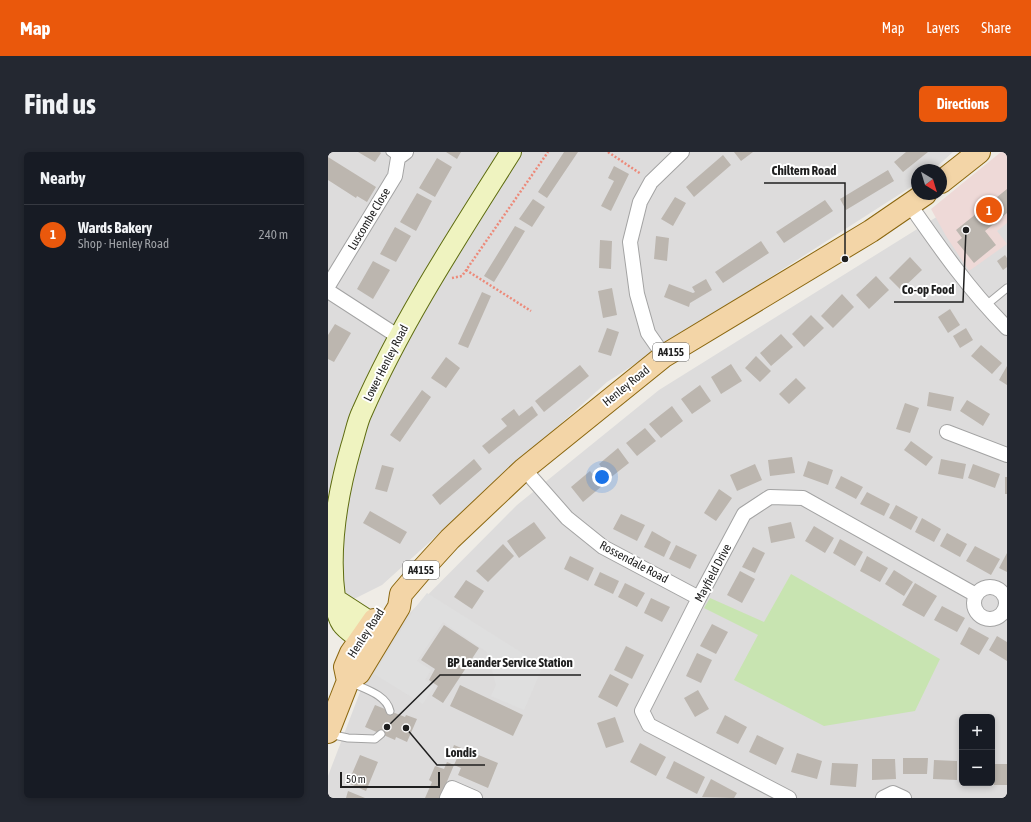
<!DOCTYPE html>
<meta charset="utf-8">
<style>
body{margin:0;font-family:"Asap Condensed",sans-serif;background:#242831;color:#f1f3f6}
.controls{position:absolute;right:12px;bottom:12px;display:grid;overflow:hidden;border-radius:6px;box-shadow:0 2px 6px #0003}
.controls button{width:36px;height:36px;display:grid;place-items:center;padding:0;border:0;border-bottom:1px solid #363941;background:#171b24;color:#f1f3f6;font:20px sans-serif}
.compass{position:absolute;left:583px;top:12px;width:36px;height:36px;border-radius:50%;background:#171b24;box-shadow:0 2px 6px #0003;rotate:142deg}
.scale{position:absolute;left:12px;bottom:10px;width:100px;box-sizing:border-box;padding-left:4px;border:2px solid #1f1f1f;border-top:0;font-size:11px;line-height:14px;white-space:nowrap;color:#1f1f1f;-webkit-text-stroke:3px #fff;paint-order:stroke}
.you{position:absolute;left:274px;top:325px;width:14px;height:14px;margin:-10px;border:3px solid #fff;border-radius:50%;background:#1a73e8;box-shadow:0 0 0 6px #1a73e833}
.badge{display:grid;place-items:center;width:26px;height:26px;border-radius:50%;background:#ea580c;color:#fff;font-size:13px;font-weight:700}
.pin{position:absolute;translate:-50% -50%;border:2px solid #fff;box-shadow:0 1px 4px #0006}
.list{margin:0;padding:0;list-style:none}
h2{display:flex;justify-content:space-between;align-items:center;height:52px;margin:0;padding:0 16px;font-size:17px}
h2 small{font-size:13px;font-weight:400;color:#9ea1a6}
.list li{display:grid;grid-template-columns:26px 1fr auto;gap:12px;align-items:center;box-sizing:border-box;height:60px;padding:0 16px;border-top:1px solid #363941}
.list b{display:block;font-size:15px;white-space:nowrap}
.list p{margin:0;font-size:13px;white-space:nowrap;color:#9ea1a6}
.list em{font-size:13px;font-style:normal;color:#9ea1a6}
.map{position:relative;flex:none;width:679px;height:646px;overflow:hidden;border-radius:6px}
header{display:flex;align-items:center;gap:24px;box-sizing:border-box;height:56px;padding:0 20px;background:#ea580c;color:#fff}
header strong{font-size:19px}
nav{display:flex;gap:22px;margin-inline-start:auto;font-size:14px}
.intro{display:flex;align-items:center;justify-content:space-between;box-sizing:border-box;height:96px;padding:0 24px}
h1{margin:0;font-size:28px}
.button{padding:10px 18px;border-radius:6px;background:#ea580c;color:#fff;font-size:14px;font-weight:700}
main{display:flex;gap:24px;padding:0 24px}
aside{flex:1;background:#171b24;border-radius:6px;box-shadow:0 2px 6px #0003}
.map>svg:first-child{display:block}
</style>
<header>
<strong>Map</strong>
<nav><a>Map</a><a>Layers</a><a>Share</a></nav>
</header>
<div class="intro"><h1>Find us</h1><a class="button">Directions</a></div>
<main>
<aside>
<h2>Nearby<small></small></h2>
<ul class="list">
<li><span class="badge">1</span><div><b>Wards Bakery</b><p>Shop · Henley Road</p></div><em>240 m</em></li>
</ul>
</aside>
<div class="map">
<svg width="679" height="646" viewBox="0 0 679 646">
<rect width="100%" height="100%" fill="#efece6"/>
<path fill="#dddcdc" fill-rule="evenodd" d="M 0,0 L 625,0 L 605,18 L 589,18 L 589,31 L 279,230 L 54,433 L 0,460 Z
M 679,12 L 679,646 L 0,646 L 0,624 L 50,493 L 189,353 L 331,238 L 623,56 ZM 634,565 L 664,565 L 664,631 L 634,631 Z"/>
<path fill="#eed9d7" d="M 673,0 L 679,0 L 679,71 L 669,79 L 679,92 L 641,119 L 618,84 L 603,57 Z"/>
<path fill="#c8e4b1" d="M 463,422 L 612,507 L 587,559 L 496,574 L 406,528 L 430,483 L 376,456 L 382,446 L 436,470 Z"/>
<path fill="#dfdfdf" d="M 99,441 L 215,514 L 196,558 L 163,544 L 168,533 L 159,500 L 115,470 L 89,509 L 103,518 L 97,528 L 106,534 L 95,552 L 46,522 L 87,456 Z"/>
<path fill="#bcb6af" d="M 30,0 L 52,0 L 53,1 L 47,10 Z
M 118,0 L 133,0 L 129,7 Z
M 236,0 L 250,0 L 219,46 L 210,40 Z
M 406,0 L 425,0 L 413,9 Z
M 600,0 L 575,20 L 566,10 L 578,0 Z
M 395,3 L 403,13 L 366,45 L 358,35 Z
M 0,5 L 48,35 L 39,50 L 29,44 L 28,46 L 0,28 Z
M 109,6 L 124,15 L 107,45 L 91,36 Z
M 286,14 L 301,22 L 283,59 L 273,54 L 286,29 L 280,26 Z
M 560,18 L 566,29 L 518,58 L 512,47 Z
M 679,37 L 679,61 L 657,79 L 668,93 L 646,111 L 629,90 L 634,86 L 628,78 Z
M 89,41 L 104,49 L 88,79 L 72,70 Z
M 347,45 L 358,51 L 345,74 L 333,67 Z
M 205,47 L 217,55 L 204,75 L 191,67 Z
M 497,48 L 505,59 L 456,91 L 448,80 Z
M 187,74 L 197,79 L 166,130 L 156,124 Z
M 67,75 L 83,84 L 68,110 L 52,102 Z
M 328,84 L 341,86 L 339,109 L 326,107 Z
M 272,88 L 284,89 L 283,117 L 271,116 Z
M 433,89 L 441,101 L 395,131 L 387,120 Z
M 677,103 L 679,106 L 679,115 L 675,118 L 669,109 Z
M 582,105 L 594,118 L 573,138 L 561,126 Z
M 45,109 L 62,118 L 45,147 L 29,137 Z
M 548,124 L 561,138 L 541,157 L 528,143 Z
M 378,127 L 384,138 L 362,151 L 361,155 L 336,145 L 341,132 L 365,141 L 367,140 L 364,135 Z
M 284,136 L 289,163 L 275,166 L 270,139 Z
M 154,140 L 163,144 L 140,196 L 130,192 Z
M 514,142 L 526,155 L 505,176 L 493,164 Z
M 622,157 L 632,173 L 620,181 L 610,165 Z
M 483,163 L 496,176 L 476,195 L 464,182 Z
M 7,172 L 23,181 L 6,210 L 0,207 L 0,183 Z
M 279,176 L 291,180 L 283,204 L 270,200 Z
M 638,176 L 645,188 L 632,196 L 625,184 Z
M 453,182 L 465,195 L 443,214 L 432,201 Z
M 653,193 L 674,211 L 664,222 L 643,204 Z
M 428,204 L 443,219 L 432,230 L 417,216 Z
M 118,205 L 132,216 L 118,236 L 103,226 Z
M 403,212 L 414,229 L 393,242 L 383,225 Z
M 252,213 L 261,224 L 216,260 L 207,249 Z
M 679,214 L 679,233 L 671,228 Z
M 468,226 L 478,236 L 461,252 L 451,242 Z
M 372,233 L 383,249 L 364,262 L 353,247 Z
M 94,238 L 103,245 L 72,290 L 62,283 Z
M 601,240 L 626,245 L 623,259 L 599,254 Z
M 639,248 L 662,262 L 655,274 L 632,259 Z
M 577,251 L 591,256 L 582,281 L 568,277 Z
M 204,254 L 210,263 L 161,302 L 154,294 L 179,274 L 173,267 L 186,257 L 191,264 Z
M 344,254 L 355,269 L 333,286 L 321,272 Z
M 317,276 L 328,289 L 309,304 L 298,291 Z
M 583,289 L 605,305 L 598,314 L 576,298 Z
M 290,296 L 301,311 L 282,326 L 271,312 Z
M 464,305 L 467,321 L 442,324 L 440,308 Z
M 146,307 L 154,317 L 112,353 L 104,343 Z
M 613,307 L 638,312 L 635,327 L 610,322 Z
M 480,309 L 505,318 L 500,333 L 475,324 Z
M 427,312 L 434,328 L 409,339 L 402,323 Z
M 645,312 L 672,322 L 667,336 L 640,326 Z
M 54,313 L 66,316 L 59,340 L 47,337 Z
M 262,319 L 274,334 L 255,350 L 243,335 Z
M 513,324 L 535,335 L 528,347 L 507,336 Z
M 677,325 L 679,325 L 679,342 L 677,342 Z
M 391,337 L 404,346 L 388,369 L 376,361 Z
M 539,340 L 562,352 L 556,364 L 532,352 Z
M 568,353 L 590,365 L 583,378 L 561,366 Z
M 42,359 L 79,380 L 72,392 L 35,371 Z
M 293,362 L 317,373 L 309,389 L 285,377 Z
M 594,366 L 613,377 L 606,390 L 587,380 Z
M 206,370 L 218,386 L 191,406 L 179,389 Z
M 463,370 L 467,386 L 443,391 L 440,375 Z
M 486,374 L 506,386 L 497,401 L 477,389 Z
M 324,379 L 343,390 L 336,405 L 316,395 Z
M 619,381 L 639,392 L 632,405 L 612,394 Z
M 512,387 L 535,400 L 527,414 L 505,401 Z
M 175,392 L 186,404 L 160,430 L 148,419 Z
M 348,393 L 369,403 L 362,417 L 341,407 Z
M 647,394 L 672,407 L 663,423 L 638,409 Z
M 425,395 L 437,401 L 427,421 L 414,415 Z
M 679,401 L 679,420 L 671,416 Z
M 242,404 L 266,416 L 260,429 L 236,417 Z
M 539,404 L 560,416 L 552,430 L 532,419 Z
M 566,418 L 585,430 L 576,444 L 557,432 Z
M 412,419 L 427,427 L 414,451 L 399,443 Z
M 272,420 L 291,429 L 285,442 L 266,433 Z
M 138,428 L 156,439 L 144,457 L 126,445 Z
M 297,431 L 317,441 L 309,455 L 290,445 Z
M 587,431 L 609,444 L 596,465 L 574,453 Z
M 323,446 L 342,455 L 334,470 L 316,461 Z
M 614,454 L 637,466 L 629,480 L 606,468 Z
M 384,472 L 400,480 L 388,502 L 372,494 Z
M 116,473 L 151,496 L 115,551 L 104,544 L 110,534 L 101,528 L 107,517 L 93,508 Z
M 641,475 L 661,486 L 651,503 L 632,492 Z
M 669,484 L 679,490 L 679,509 L 661,498 Z
M 298,494 L 316,503 L 304,527 L 286,518 Z
M 369,501 L 384,508 L 373,531 L 358,524 Z
M 282,522 L 301,532 L 289,555 L 270,545 Z
M 132,533 L 195,563 L 185,584 L 122,554 Z
M 370,538 L 381,557 L 367,565 L 356,546 Z
M 47,553 L 77,565 L 78,563 L 89,567 L 79,590 L 68,585 L 67,588 L 37,575 Z
M 397,563 L 419,575 L 410,592 L 388,581 Z
M 287,565 L 296,590 L 278,596 L 269,571 Z
M 429,583 L 456,596 L 448,613 L 421,600 Z
M 312,591 L 338,605 L 328,624 L 302,610 Z
M 126,593 L 170,611 L 160,636 L 130,623 L 133,616 L 126,613 L 130,604 L 123,601 Z
M 469,601 L 494,609 L 489,627 L 463,620 Z
M 32,603 L 50,610 L 38,639 L 20,631 Z
M 575,606 L 600,606 L 599,622 L 575,622 Z
M 544,607 L 567,607 L 568,627 L 544,628 Z
M 606,608 L 629,609 L 629,628 L 605,627 Z
M 346,609 L 377,625 L 369,642 L 338,626 Z
M 119,610 L 126,613 L 112,646 L 97,646 L 104,630 L 101,628 L 107,614 L 116,617 Z
M 504,611 L 530,612 L 528,635 L 502,633 Z
M 667,612 L 679,612 L 679,633 L 666,633 Z
M 383,627 L 409,641 L 406,646 L 374,645 Z
M 20,639 L 37,646 L 18,646 Z"/>
<g fill="none" stroke-linecap="round" stroke-linejoin="round">
<g stroke="#a3a3a3" stroke-width="9">
<path id="lane" d="M 62,0 L 70,6
M 657,154 L 679,136
M 22,530 C 36,537 58,542 62,559
M 1,582 L 20,586 L 47,587 L 53,582"/>
</g>
<g stroke="#a3a3a3" stroke-width="16">
<path id="street" d="M 582,53 C 612,96 642,139 679,176
M 0,134 L 67,24 L 70,6 L 78,0
M 0,139 L 71,185
M 336,204 L 320,181 L 309,142 L 302,90 L 312,50 L 323,30 L 354,0
M 619,280 L 679,303
M 196,317 L 239,366 L 275,395 L 371,446
M646 451a16 16 0 1 1 32 0a16 16 0 1 1-32 0Z
M 119,646 L 124,636 L 147,646
M 461,646 L 321,573 L 314,559 L 371,446 L 416,362 L 442,345 L 475,346 L 648,443
M 555,646 L 565,641 L 576,646"/>
</g>
<g stroke="#5e6c10" stroke-width="22">
<path id="secondary" d="M 7,447 L 44,471 L 50,487 L 33,488 C 27,483 18,478 14,472 C 9,465 8,455 7,446 C 0,395 9,344 23,295 C 27,283 29,270 34,260 C 74,169 130,84 183,0"/>
</g>
<g stroke="#8b670f" stroke-width="24">
<path id="primary" d="M 613,30 L 651,0
M 20,529 L 17,515 L 23,501 L 46,468
M 0,580 L 20,529 L 31,521 L 71,455 L 73,442 L 91,421 L 122,387 L 196,317 L 336,204 L 543,79 L 597,42"/>
</g>
<path stroke="#ec8a7a" stroke-width="2.5" stroke-dasharray="2 2" stroke-linecap="butt" d="M 280,0 L 313,22
M 138,118 L 203,159
M 124,126 L 134,124 L 220,0"/>
<use href="#lane" stroke="#fff" stroke-width="7"/>
<use href="#street" stroke="#fff" stroke-width="14"/>
<use href="#secondary" stroke="#eff3c0" stroke-width="20"/>
<use href="#primary" stroke="#f3d5a7" stroke-width="22"/>
</g>
<g text-anchor="middle" stroke-width="4" stroke-linejoin="round" paint-order="stroke">
<g fill="#fff" stroke="#626262" stroke-width="1">
<rect x="325" y="191" width="36" height="18" rx="3"/>
<rect x="75" y="409" width="36" height="18" rx="3"/>
</g>
<g font-size="11" font-weight="bold" fill="#1f1f1f">
<text x="343" y="204">A4155</text>
<text x="93" y="422">A4155</text>
</g>
<g font-size="12" fill="#1f1f1f" stroke="#fff">
<text transform="translate(41 67) rotate(-59)" y="4">Luscombe Close</text>
<text transform="translate(58 211) rotate(-63)" y="4">Lower Henley Road</text>
<text transform="translate(298 234) rotate(-39)" y="4">Henley Road</text>
<text transform="translate(306 410) rotate(28)" y="4">Rossendale Road</text>
<text transform="translate(385 421) rotate(-62)" y="4">Mayfield Drive</text>
<text transform="translate(38 481) rotate(-57)" y="4">Henley Road</text>
</g>
</g>
<path fill="none" stroke="#1f1f1f" stroke-width="1.5" d="M517 107L517 31H436M638 78L635 150H566M59 575L112 523H253M78 576L109 613H157"/>
<g fill="#1f1f1f" stroke="#fff" stroke-width="1.5">
<circle cx="517" cy="107" r="4"/>
<circle cx="638" cy="78" r="4"/>
<circle cx="59" cy="575" r="4"/>
<circle cx="78" cy="576" r="4"/>
</g>
<g font-size="13" text-anchor="middle" font-weight="bold" fill="#1f1f1f" stroke="#fff" stroke-width="4" stroke-linejoin="round" paint-order="stroke">
<text x="476" y="23">Chiltern Road</text>
<text x="600" y="142">Co-op Food</text>
<text x="182" y="515">BP Leander Service Station</text>
<text x="133" y="605">Londis</text>
</g>
</svg>
<div class="controls">
<button>+</button>
<button>−</button>
</div>
<svg class="compass" viewBox="-18 -18 36 36"><path d="M0-13l5 13h-10z" fill="#e53935"/><path d="M0 13l5-13h-10z" fill="#9ea1a6"/></svg>
<div class="scale">50 m</div>
<div class="you"></div>
<div class="pin badge" style="left:661px;top:58px">1</div>
</div>
</main>
